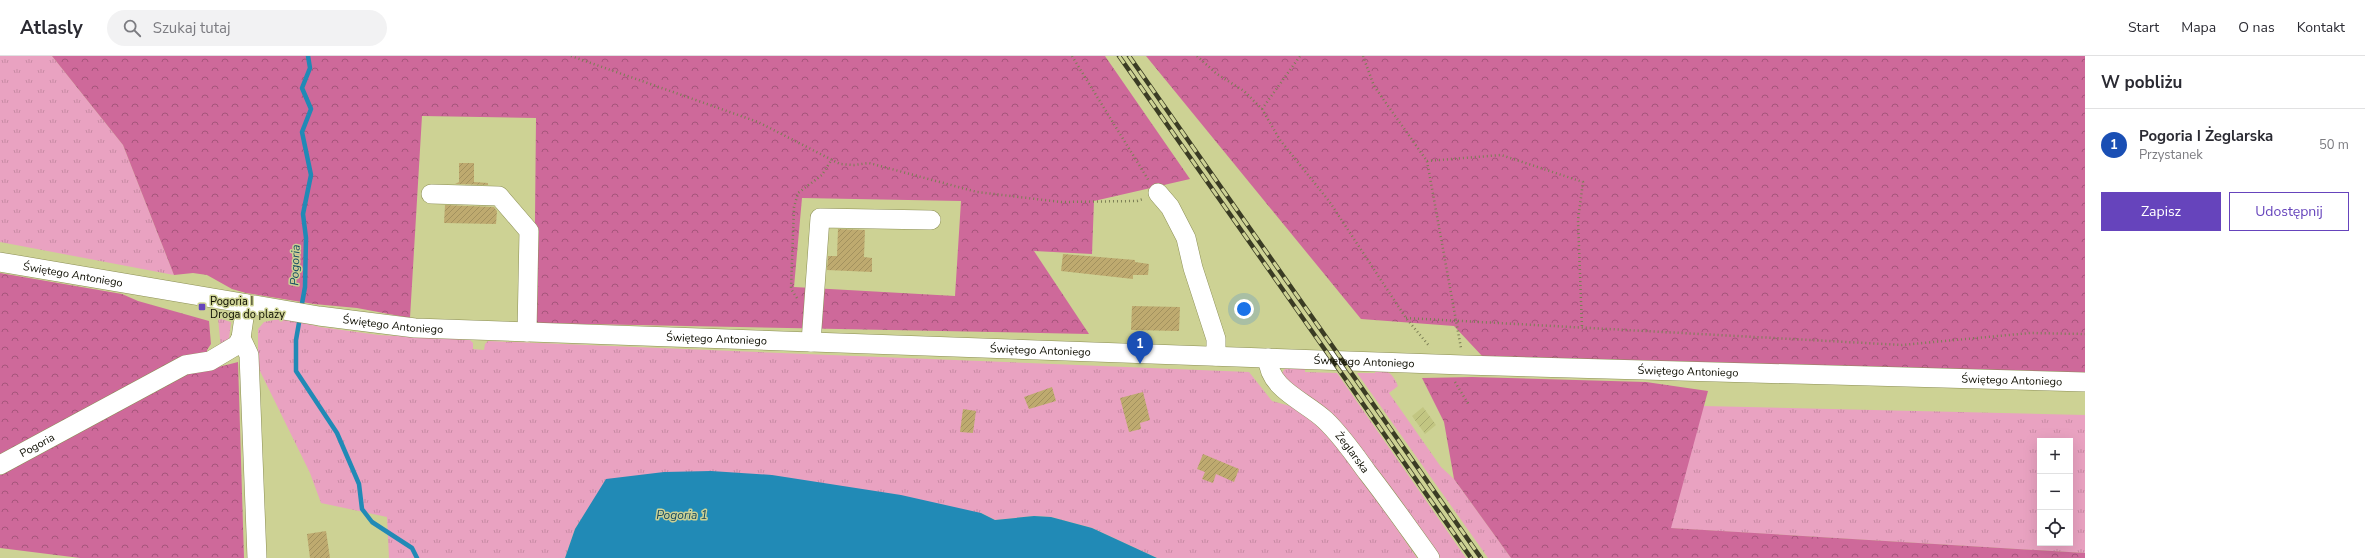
<!DOCTYPE html>
<html lang="pl">
<meta charset="utf-8">
<style>
body{margin:0;font-family:"Nunito Sans",sans-serif;background:#f2f2f3;color:#2b2b33}
.controls{position:absolute;right:12px;bottom:12px;display:grid;overflow:hidden;border-radius:0px;box-shadow:0 4px 16px #0002}
.controls button{width:36px;height:36px;display:grid;place-items:center;padding:0;border:0;border-bottom:1px solid #e1e1e2;background:#fff;color:#2b2b33;font:20px sans-serif}
.you{position:absolute;left:1244px;top:253px;width:14px;height:14px;margin:-10px;border:3px solid #fff;border-radius:50%;background:#1a73e8;box-shadow:0 0 0 6px #1a73e833}
.badge{display:grid;place-items:center;width:26px;height:26px;border-radius:50%;background:#6644bc;color:#fff;font-size:13px;font-weight:700}
.pin{position:absolute;translate:-50% -33px;filter:drop-shadow(0 1px 2px #0008)}
.pin::after{content:'';position:absolute;top:21px;width:14px;height:12px;background:inherit;clip-path:polygon(0 0,100% 0,50% 100%)}
.list{margin:0;padding:0;list-style:none}
h2{display:flex;justify-content:space-between;align-items:center;height:52px;margin:0;padding:0 16px;font-size:17px}
h2 small{font-size:13px;font-weight:400;color:#7c7c81}
.list li{display:grid;grid-template-columns:26px 1fr auto;gap:12px;align-items:center;box-sizing:border-box;height:72px;padding:0 16px;border-top:1px solid #e1e1e2}
.list b{display:block;font-size:15px;white-space:nowrap}
.list p{margin:0;font-size:13px;white-space:nowrap;color:#7c7c81}
.list em{font-size:13px;font-style:normal;color:#7c7c81}
.actions{display:flex;gap:8px;padding:12px 16px}
.actions a{flex:1;padding:9px 0;border:1px solid #6644bc;border-radius:0px;text-align:center;font-size:14px;color:#6644bc}
.actions .main{background:#6644bc;color:#fff}
.icon{flex:none;width:22px;height:22px;fill:none;stroke:currentColor;stroke-width:2;stroke-linecap:round;stroke-linejoin:round}
.map{position:relative;flex:none;width:2085px;height:502px;overflow:hidden}
header{display:flex;align-items:center;gap:24px;box-sizing:border-box;height:56px;padding:0 20px;background:#fff;border-bottom:1px solid #e1e1e2}
header strong{font-size:19px}
nav{display:flex;gap:22px;margin-inline-start:auto;font-size:14px}
.search{width:280px;height:36px;background:#f2f2f3;display:flex;align-items:center;gap:10px;box-sizing:border-box;padding:0 14px;border-radius:22px;color:#7c7c81;font-size:15px}
main{display:flex}
aside{flex:1;background:#fff}
.map>svg:first-child{display:block}
</style>
<header>
<strong>Atlasly</strong>
<div class="search"><svg class="icon" aria-label="search" viewBox="0 0 24 24"><circle cx="10" cy="10" r="6"/><path d="M15 15l6 6"/></svg>Szukaj tutaj</div>
<nav><a>Start</a><a>Mapa</a><a>O nas</a><a>Kontakt</a></nav>
</header>
<main>
<div class="map">
<svg width="2085" height="502" viewBox="0 0 2085 502">
<defs>
<pattern id="industrial-furrows" width="10" height="10" patternUnits="userSpaceOnUse"><rect width="10" height="10" fill="#c2c682"/><path d="M-1 1l2-2M0 10L10 0M9 11l2-2" fill="none" stroke="#a6a96e"/></pattern>
<pattern id="grass-tufts" width="24" height="20" patternUnits="userSpaceOnUse"><rect width="24" height="20" fill="#e9a2c1"/><path d="M3 7l-1-3M5 7V3M7 7l1-3M15 17l-1-3M17 17v-4M19 17l1-3" fill="none" stroke="#c78aa4"/></pattern>
<pattern id="forest-crowns" width="20" height="18" patternUnits="userSpaceOnUse"><rect width="20" height="18" fill="#ce699a"/><path d="M2 6a3 3 0 1 1 6 0M12 15a3 3 0 1 1 6 0" fill="none" stroke="#a6557b"/></pattern>
<pattern id="building-hatch" width="6" height="6" patternUnits="userSpaceOnUse"><rect width="6" height="6" fill="#beaa6f"/><path d="M-1 1l2-2M0 6l6-6M5 7l2-2" fill="none" stroke="#a2915e"/></pattern>
</defs>
<rect width="100%" height="100%" fill="#cdd294"/>
<path fill="url(#industrial-furrows)" d="M 1423,351 L 1436,369 L 1425,378 L 1412,360 Z"/>
<path fill="url(#grass-tufts)" fill-rule="evenodd" d="M 0,0 L 52,0 L 123,89 L 174,219 L 0,186 Z
M 218,262 L 231,266 L 229,283 L 221,293 Z
M 284,262 L 320,271 L 379,279 L 470,284 L 473,287 L 473,293 L 484,294 L 485,288 L 488,285 L 1249,316 L 1272,345 L 1290,350 L 1310,360 L 1327,377 L 1355,412 L 1417,502 L 1157,502 L 1092,472 L 1051,461 L 1034,460 L 995,464 L 981,457 L 590,450 L 575,473 L 565,502 L 389,502 L 387,461 L 321,447 L 310,417 L 258,311 L 258,273 L 264,266 Z
M 1305,310 L 1305,316 L 1337,317 L 1466,502 L 1438,502 L 1326,353 C 1313,341 1290,333 1282,317 L 1286,311 Z
M 1376,312 C 1388,314 1393,318 1398,330 L 1389,337 L 1441,411 L 1454,423 L 1511,502 L 1488,502 L 1357,317 L 1375,317 Z
M 1703,350 L 2085,359 L 2085,497 L 1670,472 ZM 2040,385 L 2070,385 L 2070,487 L 2040,487 Z"/>
<path fill="url(#forest-crowns)" fill-rule="evenodd" d="M 52,0 L 1105,0 L 1190,123 L 1094,145 L 1092,198 L 1034,195 L 1089,278 L 534,267 L 536,62 L 422,60 L 410,262 L 357,252 L 314,248 L 246,237 L 232,233 L 207,219 L 193,217 L 174,219 L 123,89 ZM 802,142 L 961,145 L 955,240 L 794,231 Z
M 1146,0 L 2085,0 L 2085,318 L 1483,301 L 1454,270 L 1361,263 Z
M 0,217 L 122,238 L 138,245 L 209,265 L 211,288 L 207,294 L 211,313 L 238,306 L 244,502 L 80,502 L 0,492 Z
M 1472,321 L 1646,326 L 1708,335 L 1671,472 L 2085,497 L 2085,502 L 1511,502 L 1454,423 L 1444,366 L 1422,322 Z"/>
<path fill="#218ab6" d="M 711,415 L 772,419 L 901,439 L 981,457 L 995,464 L 1034,460 L 1051,461 L 1092,472 L 1157,502 L 565,502 L 575,473 L 606,423 L 664,416 Z"/>
<g fill="none" stroke-linecap="round" stroke-linejoin="round">
<path stroke="#218ab6" stroke-width="4.5" d="M 301,253 L 305,231 L 306,182 L 303,158 L 311,119 L 302,76 L 311,53 L 302,32 L 310,12 L 308,0
M 300,261 L 296,284 L 296,315 L 337,377 L 359,428 L 362,453 L 372,466 L 412,492 L 417,502"/>
</g>
<path fill="url(#building-hatch)" d="M 459,107 L 474,107 L 474,126 L 488,127 L 488,129 L 455,128 L 459,126 Z
M 445,149 L 494,151 L 497,155 L 496,168 L 444,167 Z
M 838,173 L 865,174 L 864,201 L 872,202 L 872,216 L 827,214 L 828,200 L 837,200 Z
M 1063,198 L 1135,204 L 1135,206 L 1149,208 L 1148,219 L 1133,219 L 1133,223 L 1061,215 Z
M 1132,250 L 1180,251 L 1179,275 L 1131,274 Z
M 1052,331 L 1056,345 L 1029,353 L 1024,341 Z
M 1143,336 L 1150,364 L 1140,367 L 1141,373 L 1129,376 L 1120,342 Z
M 963,353 L 976,355 L 973,377 L 960,376 Z
M 1203,398 L 1239,413 L 1234,426 L 1216,418 L 1213,427 L 1202,423 L 1205,416 L 1197,413 Z
M 326,475 L 330,502 L 310,502 L 307,478 Z"/>
<g fill="none" stroke-linecap="round" stroke-linejoin="round">
<g stroke="#8b8e54" stroke-width="20">
<g id="minor">
<path d="M 1158,137 L 1170,151 L 1186,182 L 1193,212 L 1216,283 L 1216,300"/>
<path d="M 431,138 L 499,140 L 529,175 L 527,276"/>
<path id="s1" d="M 0,206 L 319,260 L 415,272 L 1464,309 L 2085,326"/>
<path d="M 241,282 L 249,299 L 257,502"/>
<path d="M 811,286 L 820,162 L 931,164"/>
<path id="s2" d="M 1268,302 C 1268,333 1305,345 1325,364 C 1341,379 1354,398 1367,416 C 1389,444 1409,473 1430,502"/>
<path id="s3" d="M 0,409 L 185,309 L 210,305 L 237,289 L 241,282 L 246,248"/>
</g>
</g>
<path stroke="#7b7e55" stroke-width="2.5" stroke-dasharray="1 3" stroke-linecap="butt" d="M 571,0 L 758,66 L 840,108 L 854,109 L 869,107 L 977,136 L 1061,146 L 1137,145 L 1143,143
M 1072,0 L 1149,125
M 1197,0 L 1217,18 L 1244,35 L 1262,53 L 1280,84 L 1329,145 L 1406,262 L 1430,291
M 1363,0 L 1374,30 L 1427,105 L 1461,292
M 1262,53 L 1300,0
M 1427,105 L 1501,99 L 1583,126 L 1578,164 L 1582,272
M 797,242 L 791,233 L 794,151 L 798,137 L 822,119 L 832,103
M 1406,262 L 1902,289 L 2030,277 L 2085,278
M 1455,326 L 1469,349"/>
<use href="#minor" stroke="#fff" stroke-width="19"/>
<g stroke="#3b3c24" stroke-width="4.5">
<path id="rail" d="M 1119,0 L 1471,502
M 1129,0 L 1481,502"/>
</g>
<use href="#rail" stroke="#cdd294" stroke-width="3" stroke-dasharray="9" stroke-linecap="butt"/>
</g>
<rect fill="#6644bc" stroke="#cdd294" stroke-width="1.5" x="198" y="247" width="8" height="8" rx="2"/>
<g text-anchor="middle" stroke-width="3" stroke-linejoin="round" paint-order="stroke">
<g font-size="11" fill="#0d0d00" stroke="#cdd294">
<text dy="4" stroke="none"><textPath href="#s1" startOffset="74">Świętego Antoniego</textPath></text>
<text dy="4" stroke="none"><textPath href="#s1" startOffset="398">Świętego Antoniego</textPath></text>
<text dy="4" stroke="none"><textPath href="#s1" startOffset="722">Świętego Antoniego</textPath></text>
<text dy="4" stroke="none"><textPath href="#s1" startOffset="1046">Świętego Antoniego</textPath></text>
<text dy="4" stroke="none"><textPath href="#s1" startOffset="1370">Świętego Antoniego</textPath></text>
<text dy="4" stroke="none"><textPath href="#s1" startOffset="1694">Świętego Antoniego</textPath></text>
<text dy="4" stroke="none"><textPath href="#s1" startOffset="2018">Świętego Antoniego</textPath></text>
<text dy="4" stroke="none"><textPath href="#s3" startOffset="42">Pogoria</textPath></text>
<text dy="4" stroke="none"><textPath href="#s2" startOffset="130">Żeglarska</textPath></text>
</g>
<g font-size="11" fill="#0d0d00" stroke="#cdd294" text-anchor="start">
<text x="210" y="249">Pogoria I<tspan x="210" dy="13">Droga do plaży</tspan></text>
</g>
<g font-size="12" font-style="italic" fill="#164b63" stroke="#cdd294">
<text transform="translate(295 209) rotate(-88)" y="4">Pogoria</text>
<text x="682" y="463">Pogoria 1</text>
</g>
</g>
</svg>
<div class="controls">
<button>+</button>
<button>−</button>
<button><svg class="icon" aria-label="locate" viewBox="0 0 24 24"><circle cx="12" cy="12" r="6"/><path d="M12 2v4M12 18v4M2 12h4M18 12h4"/></svg></button>
</div>
<div class="you"></div>
<div class="pin badge" style="left:1140px;top:308px;background:#1a4fb4">1</div>
</div>
<aside>
<h2>W pobliżu<small></small></h2>
<ul class="list">
<li><span class="badge" style="background:#1a4fb4">1</span><div><b>Pogoria I Żeglarska</b><p>Przystanek</p></div><em>50 m</em></li>
</ul>
<div class="actions"><a class="main">Zapisz</a><a>Udostępnij</a></div>
</aside>
</main>
